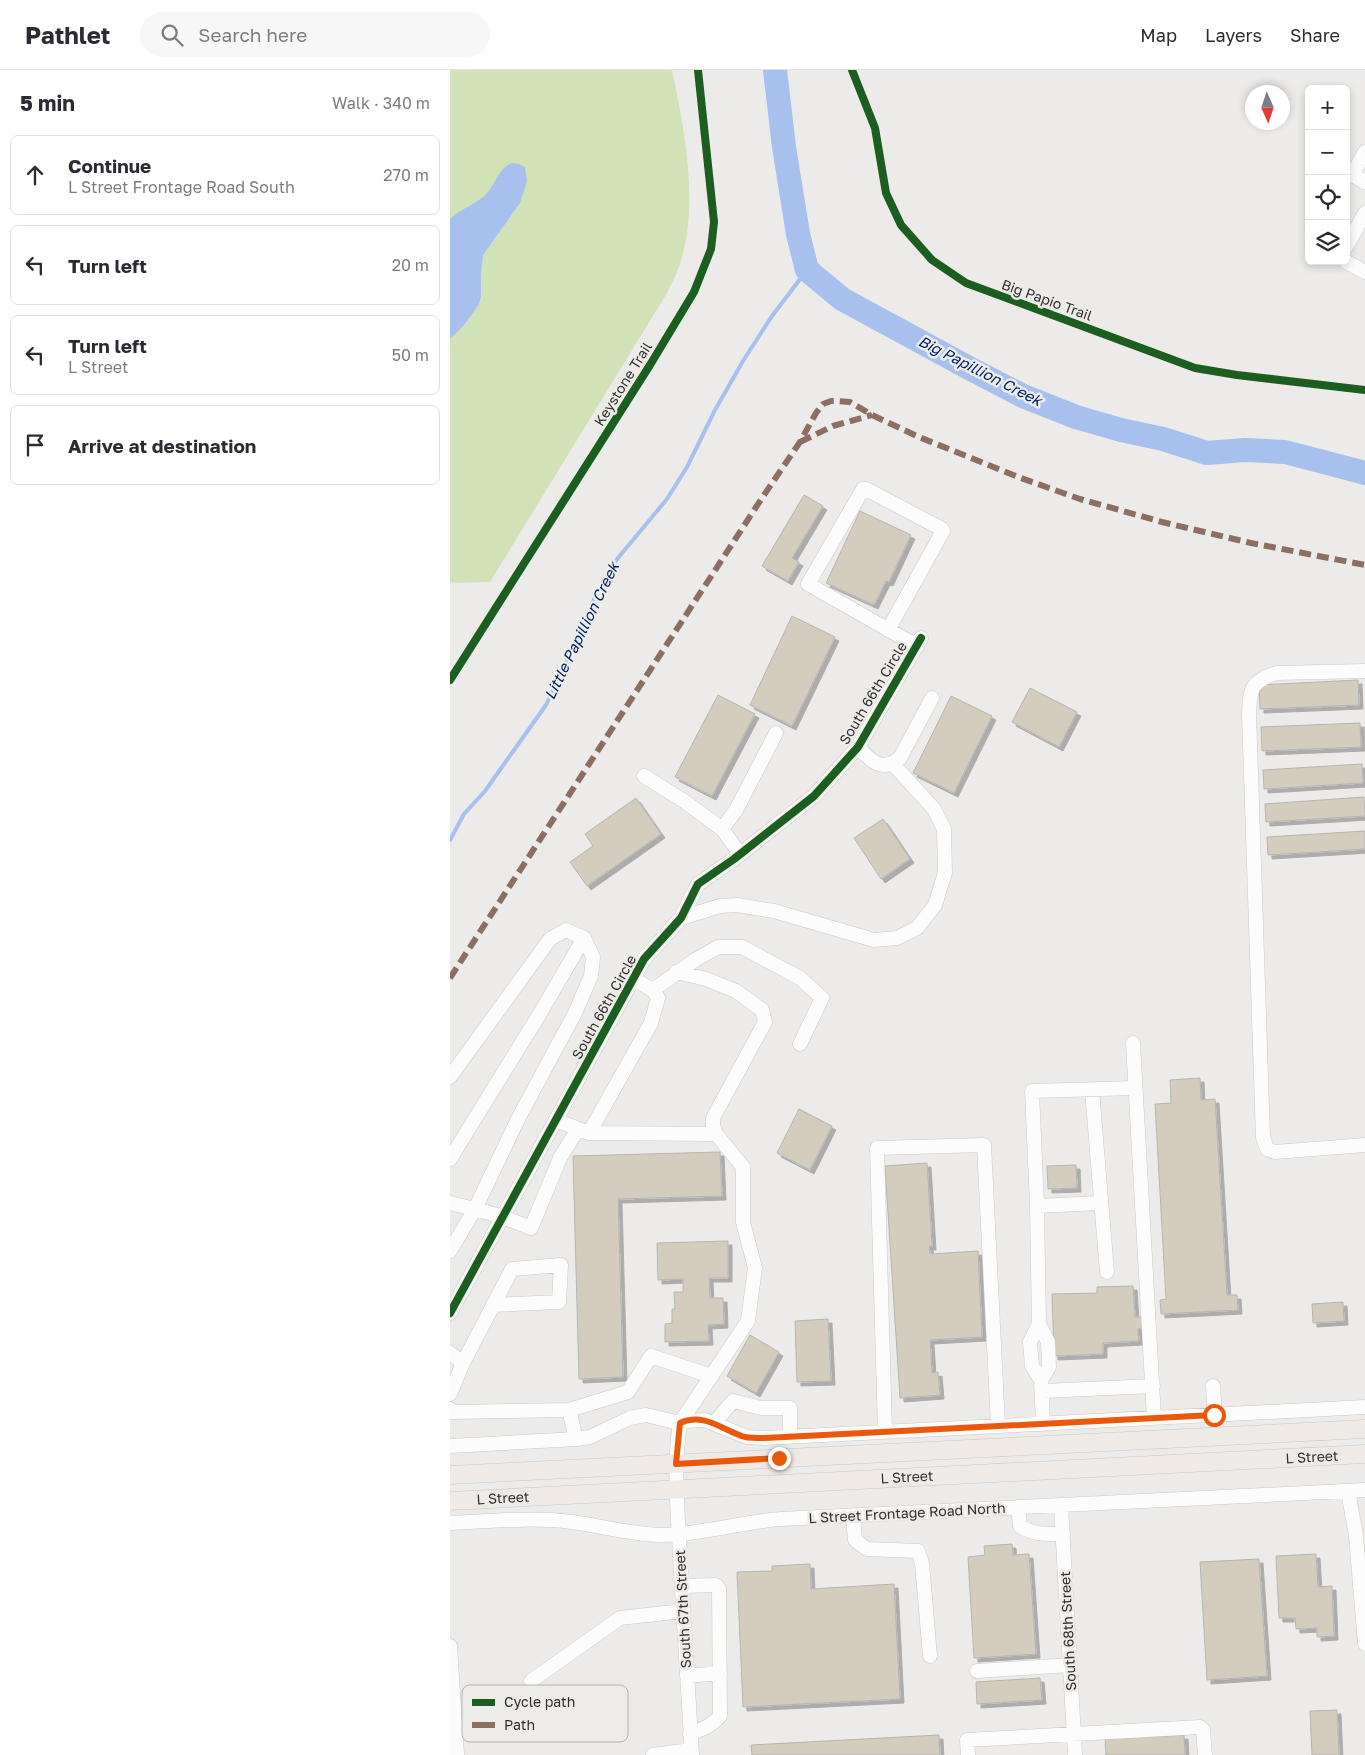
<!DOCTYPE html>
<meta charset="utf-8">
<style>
body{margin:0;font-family:"Golos Text",sans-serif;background:#f7f7f7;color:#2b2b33}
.controls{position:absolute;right:15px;top:15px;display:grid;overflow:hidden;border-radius:8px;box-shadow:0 2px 8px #0003}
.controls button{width:45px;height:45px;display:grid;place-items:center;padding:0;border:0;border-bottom:1px solid #e1e1e2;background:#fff;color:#2b2b33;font:25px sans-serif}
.compass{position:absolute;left:795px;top:15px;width:45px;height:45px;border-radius:50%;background:#fff;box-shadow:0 2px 8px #0003;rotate:177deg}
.stop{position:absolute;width:15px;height:15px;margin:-11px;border:4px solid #ea580c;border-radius:50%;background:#fff}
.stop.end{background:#ea580c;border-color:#fff;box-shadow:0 1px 5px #0008}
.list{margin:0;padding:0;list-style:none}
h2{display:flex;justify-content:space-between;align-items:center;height:65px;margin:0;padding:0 20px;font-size:21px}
h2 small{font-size:16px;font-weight:400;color:#7c7c81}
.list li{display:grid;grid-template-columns:32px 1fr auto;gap:15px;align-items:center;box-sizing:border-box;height:80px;margin:0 10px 10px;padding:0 10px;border:1px solid #e1e1e2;border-radius:8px}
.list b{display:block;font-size:19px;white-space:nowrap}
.list p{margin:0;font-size:16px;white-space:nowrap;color:#7c7c81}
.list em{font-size:16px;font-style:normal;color:#7c7c81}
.icon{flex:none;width:28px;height:28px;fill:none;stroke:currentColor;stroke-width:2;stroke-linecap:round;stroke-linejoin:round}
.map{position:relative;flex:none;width:915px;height:1685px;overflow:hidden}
header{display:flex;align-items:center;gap:30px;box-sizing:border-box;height:70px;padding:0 25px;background:#fff;border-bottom:1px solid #e1e1e2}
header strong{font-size:24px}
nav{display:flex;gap:28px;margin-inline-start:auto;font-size:18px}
.search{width:350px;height:45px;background:#f7f7f7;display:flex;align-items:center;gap:12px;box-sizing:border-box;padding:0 18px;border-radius:28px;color:#7c7c81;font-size:19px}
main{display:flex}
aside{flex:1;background:#fff}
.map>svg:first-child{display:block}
</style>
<header>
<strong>Pathlet</strong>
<div class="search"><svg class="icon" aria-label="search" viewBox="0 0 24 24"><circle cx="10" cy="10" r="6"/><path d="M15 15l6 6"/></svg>Search here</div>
<nav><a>Map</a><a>Layers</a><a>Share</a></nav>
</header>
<main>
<aside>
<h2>5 min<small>Walk · 340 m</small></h2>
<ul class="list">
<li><svg class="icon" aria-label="ahead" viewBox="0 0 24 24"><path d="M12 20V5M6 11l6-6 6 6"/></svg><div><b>Continue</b><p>L Street Frontage Road South</p></div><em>270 m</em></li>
<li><svg class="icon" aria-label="left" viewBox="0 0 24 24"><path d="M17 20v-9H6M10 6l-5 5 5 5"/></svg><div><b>Turn left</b></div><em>20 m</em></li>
<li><svg class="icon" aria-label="left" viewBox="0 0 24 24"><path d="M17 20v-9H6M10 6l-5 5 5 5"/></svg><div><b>Turn left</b><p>L Street</p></div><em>50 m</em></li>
<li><svg class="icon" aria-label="arrive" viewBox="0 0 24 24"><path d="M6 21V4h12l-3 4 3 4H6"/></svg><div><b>Arrive at destination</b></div></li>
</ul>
</aside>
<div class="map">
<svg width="915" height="1685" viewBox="0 0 915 1685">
<defs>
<filter id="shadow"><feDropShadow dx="4" dy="4" stdDeviation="0" flood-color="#0004"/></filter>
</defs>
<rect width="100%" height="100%" fill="#ecebe9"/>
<path fill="#d1e1b8" d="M 0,0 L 222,0 C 235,62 251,142 227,202 C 224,209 220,216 217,223 L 40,512 L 0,513 Z"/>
<path fill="#a7c0ed" d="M 63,93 L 69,94 L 75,97 L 77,111 L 70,133 L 33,185 L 31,204 L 31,227 L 29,234 L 14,255 L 0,269 L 0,149 C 11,138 28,134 38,122 C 46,112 50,96 63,93 Z"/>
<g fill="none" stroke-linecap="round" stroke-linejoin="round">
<path stroke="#a7c0ed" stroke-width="4" d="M 0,770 L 14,744 L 35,721 L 96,635 L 123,578 L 145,527 L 163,494 L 217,429 L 237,397 L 265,340 L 293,291 L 322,246 L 357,200"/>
<path stroke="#a7c0ed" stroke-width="24" d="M 325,0 L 334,77 L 348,164 L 357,200 L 392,229 L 519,298 L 573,326 L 626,347 L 671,360 L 713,369 L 757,383 L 795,380 L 835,382 L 915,403"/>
</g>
<path fill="#d4cdbe" stroke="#b6b5b3" filter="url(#shadow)" d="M 354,425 L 373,436 L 342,488 L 349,492 L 338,511 L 312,496 Z
M 410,441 L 461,465 L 439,512 L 436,511 L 424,535 L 376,513 Z
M 342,546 L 385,567 L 342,656 L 300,635 Z
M 908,610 L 909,635 L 810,639 L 809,615 Z
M 580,618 L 627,642 L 609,677 L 562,652 Z
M 268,625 L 305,644 L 262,726 L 225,707 Z
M 501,626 L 542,646 L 504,723 L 463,703 Z
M 910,653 L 911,677 L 812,681 L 811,657 Z
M 912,694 L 913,713 L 814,719 L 813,700 Z
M 914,727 L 915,746 L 816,752 L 815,734 Z
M 186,728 L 211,764 L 137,816 L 120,792 L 143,776 L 135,764 Z
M 433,749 L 460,789 L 431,809 L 404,768 Z
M 915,761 L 915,779 L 818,785 L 817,767 Z
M 750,1008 L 751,1030 L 765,1029 L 777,1225 L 787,1225 L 788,1240 L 711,1244 L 710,1230 L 716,1229 L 705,1034 L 721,1033 L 720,1010 Z
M 349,1039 L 382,1056 L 360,1100 L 327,1083 Z
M 270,1082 L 272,1126 L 168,1129 L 173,1307 L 129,1309 L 123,1086 Z
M 477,1093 L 482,1176 L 479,1176 L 480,1184 L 528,1181 L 532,1267 L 480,1270 L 482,1303 L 488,1302 L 490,1325 L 450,1328 L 435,1096 Z
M 626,1095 L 627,1118 L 598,1119 L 597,1096 Z
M 278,1171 L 278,1208 L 259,1208 L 260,1228 L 273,1228 L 274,1254 L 258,1255 L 259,1271 L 215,1272 L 215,1254 L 222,1253 L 222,1239 L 225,1239 L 224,1222 L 233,1222 L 233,1209 L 208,1210 L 207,1173 Z
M 683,1216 L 685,1247 L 692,1247 L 692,1258 L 688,1259 L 689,1271 L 653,1273 L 653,1284 L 604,1286 L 602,1224 L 647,1223 L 647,1217 Z
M 893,1232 L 894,1251 L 863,1253 L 862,1234 Z
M 378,1249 L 381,1311 L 347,1312 L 345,1251 Z
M 300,1265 L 329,1282 L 306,1323 L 277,1306 Z
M 562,1474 L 563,1485 L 579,1484 L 586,1584 L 524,1588 L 518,1487 L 535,1485 L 534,1476 Z
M 866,1484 L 868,1517 L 882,1516 L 884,1566 L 867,1567 L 867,1558 L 846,1559 L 845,1548 L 829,1548 L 826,1486 Z
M 809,1489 L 817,1606 L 757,1610 L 750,1492 Z
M 360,1494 L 361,1519 L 444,1514 L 450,1629 L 293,1637 L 287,1502 L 322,1501 L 322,1496 Z
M 590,1608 L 592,1630 L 527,1634 L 526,1612 Z
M 887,1640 L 889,1685 L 862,1685 L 860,1641 Z
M 489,1665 L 490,1685 L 302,1685 L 301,1675 Z
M 734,1665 L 735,1685 L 656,1685 L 655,1669 Z"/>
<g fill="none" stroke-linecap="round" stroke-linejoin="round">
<g stroke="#c9c9c7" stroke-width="15">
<path id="minor" d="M 915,82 L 902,105 L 915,112
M 896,177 L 915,143
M 895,191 L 915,202
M 438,560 L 493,461 L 492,459 L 416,419 L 413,419 L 358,514 L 467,576
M 915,601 L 827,603 C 801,611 800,618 799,644 L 813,1067 L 817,1079 L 825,1082 L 915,1075
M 408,677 C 421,691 432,703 450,688 L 482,628
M 194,706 L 234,731 L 272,759 L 290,784
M 272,759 L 286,740 L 326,663
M 231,848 L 270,836 L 287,835 L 324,841 L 424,870 L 447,868 L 467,858 L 485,835 L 495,803 L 494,759 L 484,739 L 443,694
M 226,902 L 256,909 L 286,921 L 312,940 L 315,952 L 263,1048 L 263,1056 L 266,1064
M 203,920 L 245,890 L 268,877 L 292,877 L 350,908 L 372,928 L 350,974
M 683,973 L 704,1348
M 0,1007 L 100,869 L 116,860 L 134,868 L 143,887 L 141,906 L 125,943 L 69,1047 L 25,1139 L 0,1133
M 642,1020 L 657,1202
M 106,1050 L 139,1063 L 266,1064 L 293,1097 L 293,1152 L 305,1198 L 298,1251 L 230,1353 C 223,1397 228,1442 230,1487 C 234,1553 238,1619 242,1685
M 139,1063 L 201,953 L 208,928 L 203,920 L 183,909
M 0,1089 L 89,945 L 134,868
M 587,1136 L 651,1133
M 0,1181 L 25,1139 L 53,1147 L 81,1158 L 110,1088 L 128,1059
M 0,1243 L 194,889 L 231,848 L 248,814 L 284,789 L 364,726 L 408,677 L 471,568
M 589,1254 L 598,1272 L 599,1297 L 591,1310
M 0,1283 L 13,1293 L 0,1324
M 13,1293 L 62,1199 L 111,1195 L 109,1232 L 43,1235
M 763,1316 L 765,1345
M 593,1321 L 703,1316
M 0,1339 L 1,1342 L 119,1340 L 126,1369
M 119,1340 L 178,1322 L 201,1286 L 261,1306
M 264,1353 L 283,1331 L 311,1338 L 340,1338 L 340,1367
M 593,1354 L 591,1310 L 582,1296 L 580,1272 L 589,1254 L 587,1136 L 582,1021 L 685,1018
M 435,1362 L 427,1078 L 534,1075 L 548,1356
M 0,1376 L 126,1369 L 140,1367 L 180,1348 L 196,1345 L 230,1353 L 236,1351 L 255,1350 L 297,1367 L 315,1368 L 915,1337
M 898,1421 L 906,1466 L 915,1574
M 611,1436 L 625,1685
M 568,1437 L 570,1456 C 584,1465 596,1464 613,1464
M 403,1446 L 405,1470 L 417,1479 L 468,1481 L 472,1493 L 480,1586
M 0,1453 C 41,1451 82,1447 122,1452 C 151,1456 180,1464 210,1465 C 251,1465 290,1452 331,1449 L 915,1420
M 232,1516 L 266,1515 L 269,1519 L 270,1646 C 262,1656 252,1659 240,1664
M 0,1576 L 7,1685
M 527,1601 L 620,1595
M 237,1606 L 270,1603
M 81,1611 L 170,1548 L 233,1541
M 203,1685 L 241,1680
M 518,1685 L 517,1670 L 750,1657 L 753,1660 L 755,1685"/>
</g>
<g stroke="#c6c6c5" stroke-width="19">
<path id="major" d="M 0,1405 L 915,1359
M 0,1431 L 915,1384"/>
</g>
<use href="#minor" stroke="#fcfcfc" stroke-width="14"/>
<use href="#major" stroke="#efeae6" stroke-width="18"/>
<path stroke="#8d6e63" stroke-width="6" stroke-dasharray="12 6" stroke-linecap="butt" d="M 350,372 L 383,356 L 422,345
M 0,908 L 312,428 L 350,372 L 366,343 L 373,334 L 381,331 L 388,331 L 400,332 L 422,345 L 469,367 L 568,407 L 630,429 L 712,452 L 801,473 L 915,495"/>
<g stroke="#edece8" stroke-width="11">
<path id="cycleway" d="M 402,0 L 425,58 L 436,123 L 451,155 L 482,190 L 516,213 L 745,298 L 787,305 L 915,320
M 0,610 L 200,295 L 244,222 L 261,179 L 264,152 L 248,0
M 0,1243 L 194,889 L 231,848 L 248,814 L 284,789 L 364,726 L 408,677 L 471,568"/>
</g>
<use href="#cycleway" stroke="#1b5e20" stroke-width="8"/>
</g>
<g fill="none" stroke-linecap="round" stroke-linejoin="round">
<path stroke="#ea580c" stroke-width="6" d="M 329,1388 L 226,1394 L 230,1353 C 254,1342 272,1360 295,1367 C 301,1368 308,1368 315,1368 L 764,1345"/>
</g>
<g text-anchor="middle" stroke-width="5" stroke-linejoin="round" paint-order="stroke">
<g font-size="14" fill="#302f2e" stroke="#edece8">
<text transform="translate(597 230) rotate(20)" y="5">Big Papio Trail</text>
<text transform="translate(173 314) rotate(-58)" y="5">Keystone Trail</text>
<text transform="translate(423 623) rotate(-59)" y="5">South 66th Circle</text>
<text transform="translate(154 937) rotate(-61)" y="5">South 66th Circle</text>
<text transform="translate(862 1387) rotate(-3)" y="5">L Street</text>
<text transform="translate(457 1407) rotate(-3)" y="5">L Street</text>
<text transform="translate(53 1428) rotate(-3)" y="5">L Street</text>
<text transform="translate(457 1443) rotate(-3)" y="5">L Street Frontage Road North</text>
<text transform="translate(233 1539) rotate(-93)" y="5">South 67th Street</text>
<text transform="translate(618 1561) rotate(-93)" y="5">South 68th Street</text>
</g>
<g font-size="15" font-style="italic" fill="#00246c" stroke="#edece8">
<text transform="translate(530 301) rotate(27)" y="5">Big Papillion Creek</text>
<text transform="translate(132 561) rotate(-64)" y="5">Little Papillion Creek</text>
</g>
</g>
<rect x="12" y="1615" width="166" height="57" rx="8" fill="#edece8" stroke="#b4b3b0" stroke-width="1"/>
<rect x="22" y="1629" width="23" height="7" fill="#1b5e20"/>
<rect x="22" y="1652" width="23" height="6" fill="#8d6e63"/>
<g font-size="14" fill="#302f2e">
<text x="54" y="1637">Cycle path</text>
<text x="54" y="1660">Path</text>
</g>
</svg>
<div class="controls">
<button>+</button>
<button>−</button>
<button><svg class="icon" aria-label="locate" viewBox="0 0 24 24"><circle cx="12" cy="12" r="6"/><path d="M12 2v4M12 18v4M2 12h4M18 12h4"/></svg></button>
<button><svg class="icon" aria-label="layers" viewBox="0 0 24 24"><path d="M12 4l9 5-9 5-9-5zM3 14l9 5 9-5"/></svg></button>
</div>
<svg class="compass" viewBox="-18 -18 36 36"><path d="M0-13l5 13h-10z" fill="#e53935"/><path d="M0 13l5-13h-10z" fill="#7c7c81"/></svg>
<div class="stop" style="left:764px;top:1345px"></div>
<div class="stop end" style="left:329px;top:1388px"></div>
</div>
</main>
